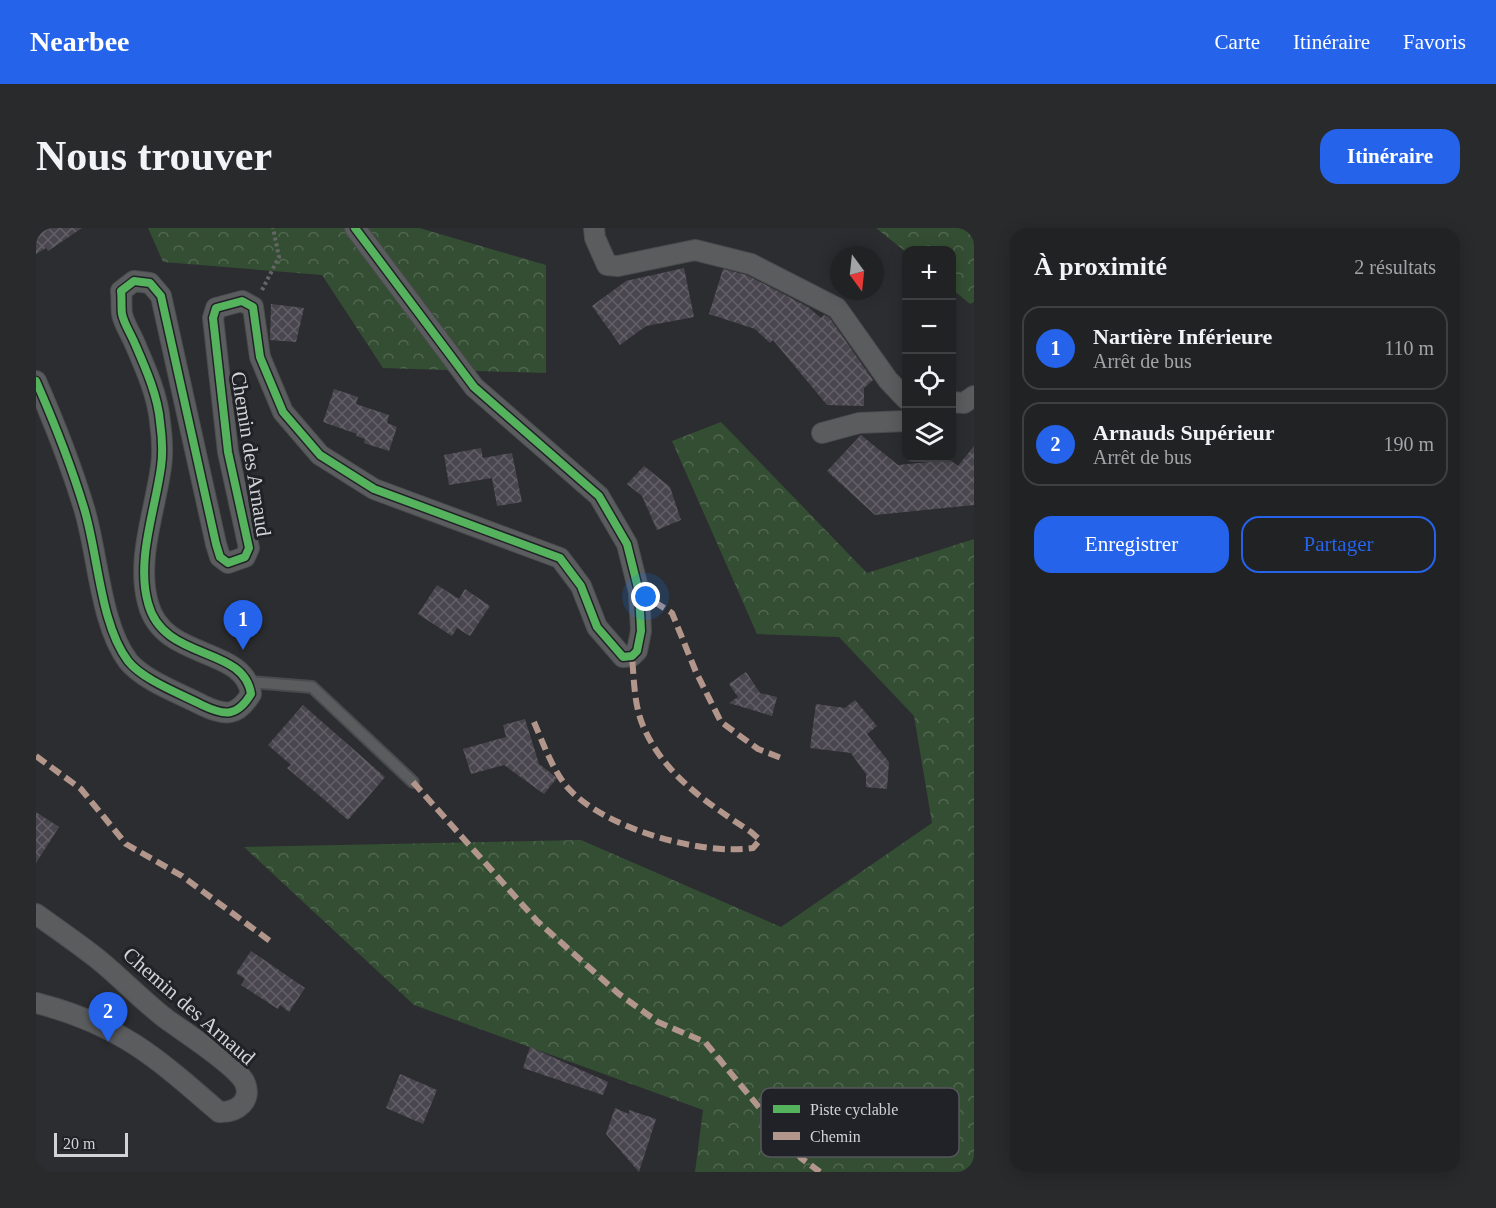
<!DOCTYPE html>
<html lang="fr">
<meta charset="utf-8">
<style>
body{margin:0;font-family:Georgia,serif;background:#292a2c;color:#f1f3f6}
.controls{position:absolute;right:18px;top:18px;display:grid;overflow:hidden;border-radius:12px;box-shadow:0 3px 15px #0003}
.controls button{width:54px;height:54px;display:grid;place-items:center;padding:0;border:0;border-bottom:2px solid #3e3f41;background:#212224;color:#f1f3f6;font:30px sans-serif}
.compass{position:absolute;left:794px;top:18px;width:54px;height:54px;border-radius:50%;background:#212224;box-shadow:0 3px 15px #0003;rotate:165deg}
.scale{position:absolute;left:18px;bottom:15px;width:74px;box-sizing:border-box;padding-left:6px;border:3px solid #d1d3d7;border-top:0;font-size:16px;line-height:21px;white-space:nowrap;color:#d1d3d7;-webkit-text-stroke:4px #202228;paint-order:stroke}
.you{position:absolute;left:610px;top:369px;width:21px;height:21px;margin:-15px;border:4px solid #fff;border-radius:50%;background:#1a73e8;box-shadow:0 0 0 9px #1a73e833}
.badge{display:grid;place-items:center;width:39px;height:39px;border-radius:50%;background:#2563eb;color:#fff;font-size:20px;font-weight:700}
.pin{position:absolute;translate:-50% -50px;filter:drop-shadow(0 2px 3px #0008)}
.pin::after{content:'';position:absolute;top:32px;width:21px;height:18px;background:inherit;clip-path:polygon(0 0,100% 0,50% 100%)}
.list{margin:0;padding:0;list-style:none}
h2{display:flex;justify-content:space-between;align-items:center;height:78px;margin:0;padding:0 24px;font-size:26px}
h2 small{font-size:20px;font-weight:400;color:#a2a4a6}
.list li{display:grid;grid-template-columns:39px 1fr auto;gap:18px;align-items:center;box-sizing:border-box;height:84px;margin:0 12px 12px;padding:0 12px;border:2px solid #3e3f41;border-radius:18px}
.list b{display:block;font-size:22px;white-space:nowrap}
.list p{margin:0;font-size:20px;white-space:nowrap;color:#a2a4a6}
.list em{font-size:20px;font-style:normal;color:#a2a4a6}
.actions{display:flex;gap:12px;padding:18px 24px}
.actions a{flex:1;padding:14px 0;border:2px solid #2563eb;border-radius:18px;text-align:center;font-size:21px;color:#2563eb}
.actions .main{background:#2563eb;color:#fff}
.icon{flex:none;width:33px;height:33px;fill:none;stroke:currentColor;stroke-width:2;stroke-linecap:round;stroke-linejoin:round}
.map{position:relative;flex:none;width:938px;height:944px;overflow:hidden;border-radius:18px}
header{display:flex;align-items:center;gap:36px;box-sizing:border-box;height:84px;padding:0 30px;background:#2563eb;color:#fff}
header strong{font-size:28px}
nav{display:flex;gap:33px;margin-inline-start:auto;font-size:21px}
.intro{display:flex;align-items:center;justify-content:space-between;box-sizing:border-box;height:144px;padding:0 36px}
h1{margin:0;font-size:42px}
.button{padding:15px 27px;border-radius:18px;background:#2563eb;color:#fff;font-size:21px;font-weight:700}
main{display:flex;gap:36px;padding:0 36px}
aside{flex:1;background:#212224;border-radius:18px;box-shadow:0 3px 15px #0003}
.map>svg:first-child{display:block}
</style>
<header>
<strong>Nearbee</strong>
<nav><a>Carte</a><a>Itinéraire</a><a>Favoris</a></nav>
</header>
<div class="intro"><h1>Nous trouver</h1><a class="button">Itinéraire</a></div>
<main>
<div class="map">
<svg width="938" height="944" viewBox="0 0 938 944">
<defs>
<pattern id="forest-crowns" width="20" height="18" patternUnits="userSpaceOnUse" patternTransform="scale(1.5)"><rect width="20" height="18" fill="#344e33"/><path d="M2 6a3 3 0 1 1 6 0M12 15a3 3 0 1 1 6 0" fill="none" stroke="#506750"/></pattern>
<pattern id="building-cross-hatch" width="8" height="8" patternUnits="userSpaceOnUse" patternTransform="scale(1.5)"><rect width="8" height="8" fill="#4a464f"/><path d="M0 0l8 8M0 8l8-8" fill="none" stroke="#636068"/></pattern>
</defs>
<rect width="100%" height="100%" fill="#2c2d30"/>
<path fill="url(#forest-crowns)" d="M 112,0 L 383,0 L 510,37 L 510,145 L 347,140 L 286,47 L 127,34 Z
M 840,0 L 938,0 L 938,74 L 934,76 L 916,61 L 916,22 L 870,24 Z
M 685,194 L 831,345 L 938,311 L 938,944 L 659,944 L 667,882 L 378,777 L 208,619 L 545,612 L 745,699 L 896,595 L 878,488 L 803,409 L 721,406 L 636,213 Z"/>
<path fill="url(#building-cross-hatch)" d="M 0,0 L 46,0 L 12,23 L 10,20 L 0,26 Z
M 648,40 L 658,89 L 610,98 L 584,117 L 556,78 L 590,53 Z
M 687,41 L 711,47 L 772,79 L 785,90 L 788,87 L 793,89 L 837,152 L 828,160 L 828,178 L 791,177 L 737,112 L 734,115 L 719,101 L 673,86 Z
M 235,76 L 268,80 L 260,114 L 234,112 Z
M 298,161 L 322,169 L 320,176 L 353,187 L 351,195 L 361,199 L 353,223 L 328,215 L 329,211 L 320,208 L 321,206 L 287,194 Z
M 825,207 L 862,237 L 914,232 L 922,238 L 938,218 L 938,277 L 839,287 L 791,243 Z
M 445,220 L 447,230 L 476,225 L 486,274 L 461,278 L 456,250 L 413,257 L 408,227 Z
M 608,238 L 634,259 L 645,292 L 621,302 L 606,268 L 591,256 Z
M 401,357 L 423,371 L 429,361 L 454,378 L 434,408 L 421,400 L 416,408 L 382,386 Z
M 710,444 L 724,465 L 741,469 L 736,488 L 693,475 L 702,469 L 693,456 Z
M 819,472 L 841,498 L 831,506 L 853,534 L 851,561 L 830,559 L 830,546 L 815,525 L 774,520 L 780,476 L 809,480 Z
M 267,477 L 349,549 L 312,592 L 251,540 L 255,537 L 232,517 Z
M 489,491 L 503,536 L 521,550 L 508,566 L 468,537 L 435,546 L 427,521 L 470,509 L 467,497 Z
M 0,584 L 23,599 L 0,635 Z
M 215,723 L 269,760 L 253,784 L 244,777 L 242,781 L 205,757 L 209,751 L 200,745 Z
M 494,819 L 572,854 L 567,867 L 487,840 Z
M 364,846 L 401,862 L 387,896 L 350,880 Z
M 579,880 L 593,886 L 593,882 L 620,891 L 603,944 L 570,906 Z"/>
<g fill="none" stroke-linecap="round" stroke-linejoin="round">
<g stroke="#4a4b4e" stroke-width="14">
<path id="service" d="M 214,454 L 276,459 L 377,554"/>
</g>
<g stroke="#4a4b4e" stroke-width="22">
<path id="minor" d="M 558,0 L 559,10 L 571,37 L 582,38 L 659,22 L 715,36 L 801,80 L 852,152 L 870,171
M 0,153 C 18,194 35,237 48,280 C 62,325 64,396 92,433 C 107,452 145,466 166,477 C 189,488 201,489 215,466 C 208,417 127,434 112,375 C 100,332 119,283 125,239 C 127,225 126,208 124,194 C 122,168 109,139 99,116 C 95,106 88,96 86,86 C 85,79 86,70 85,63 L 98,53 L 114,55 L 125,68 L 180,316 L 184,329 L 192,335 L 209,329 L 213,320 L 192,224 L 177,90 L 180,80 L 206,73 L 217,79 L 224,129 L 247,184 L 284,227 L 338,261 L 524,330 L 545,358 L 561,399 L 587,429 L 596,428 L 601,423 L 605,403 L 603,364 L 591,316 L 563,268 L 438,159 L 319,0
M 916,174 L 928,175 L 938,168
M 786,205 L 823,195 L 870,193
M 0,686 C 21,701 43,716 63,732 C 86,751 106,772 129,790 C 148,804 197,835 208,853 C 218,873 200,885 183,884 C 120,829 83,796 0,775"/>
</g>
<path stroke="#656567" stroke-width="4" stroke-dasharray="3 3" stroke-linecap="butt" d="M 226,62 L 243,29 L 237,0"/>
<use href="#service" stroke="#5b5c5e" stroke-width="10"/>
<use href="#minor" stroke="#5b5c5e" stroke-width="20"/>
<path stroke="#b2968c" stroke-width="6" stroke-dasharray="12 6" stroke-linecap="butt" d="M 603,364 L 636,385 L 660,444 L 685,494 L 722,521 L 748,531
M 498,494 C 507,515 517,543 532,560 C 568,600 665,628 717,620 L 724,612 L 715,604 C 673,576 629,548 608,500 C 598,479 598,451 596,428
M 0,528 L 45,561 L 90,616 L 146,648 L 234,713
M 377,554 L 501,693 L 583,766 L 622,794 L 669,814 L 765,930 L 784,944"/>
<g stroke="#202228" stroke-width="11">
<path id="cycleway" d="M 0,153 C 18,194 35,237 48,280 C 62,325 64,396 92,433 C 107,452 145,466 166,477 C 189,488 201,489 215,466 C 208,417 127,434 112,375 C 100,332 119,283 125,239 C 127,225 126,208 124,194 C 122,168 109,139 99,116 C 95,106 88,96 86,86 C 85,79 86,70 85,63 L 98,53 L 114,55 L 125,68 L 180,316 L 184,329 L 192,335 L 209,329 L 213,320 L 192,224 L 177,90 L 180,80 L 206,73 L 217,79 L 224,129 L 247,184 L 284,227 L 338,261 L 524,330 L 545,358 L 561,399 L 587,429 L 596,428 L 601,423 L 605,403 L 603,364 L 591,316 L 563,268 L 438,159 L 319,0"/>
</g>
<use href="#cycleway" stroke="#56b35d" stroke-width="8"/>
</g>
<g text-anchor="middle" stroke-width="6" stroke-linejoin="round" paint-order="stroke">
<g font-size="21" fill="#d1d3d7" stroke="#202228">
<text transform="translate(215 226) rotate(81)" y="7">Chemin des Arnaud</text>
<text transform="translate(153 778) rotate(41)" y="7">Chemin des Arnaud</text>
</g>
</g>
<rect x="725" y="860" width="198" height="69" rx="9" fill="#202228" stroke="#55575d" stroke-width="1.5"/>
<rect x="737" y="877" width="27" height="8" fill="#56b35d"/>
<rect x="737" y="904" width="27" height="8" fill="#b2968c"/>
<g font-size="16" fill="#d1d3d7">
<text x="774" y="887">Piste cyclable</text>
<text x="774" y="914">Chemin</text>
</g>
</svg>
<div class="controls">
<button>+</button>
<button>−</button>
<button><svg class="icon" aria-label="locate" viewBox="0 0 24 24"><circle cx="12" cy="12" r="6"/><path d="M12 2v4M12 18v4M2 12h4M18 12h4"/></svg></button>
<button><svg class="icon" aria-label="layers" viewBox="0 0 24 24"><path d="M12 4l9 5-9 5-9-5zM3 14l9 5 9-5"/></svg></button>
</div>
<svg class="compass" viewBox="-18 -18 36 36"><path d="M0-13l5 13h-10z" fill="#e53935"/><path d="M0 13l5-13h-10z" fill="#a2a4a6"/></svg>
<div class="scale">20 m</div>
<div class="you"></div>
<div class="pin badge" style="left:207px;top:422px">1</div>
<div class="pin badge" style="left:72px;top:814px">2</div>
</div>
<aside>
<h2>À proximité<small>2 résultats</small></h2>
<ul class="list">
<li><span class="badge">1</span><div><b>Nartière Inférieure</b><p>Arrêt de bus</p></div><em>110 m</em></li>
<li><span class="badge">2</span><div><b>Arnauds Supérieur</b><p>Arrêt de bus</p></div><em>190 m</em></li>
</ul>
<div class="actions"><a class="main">Enregistrer</a><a>Partager</a></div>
</aside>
</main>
